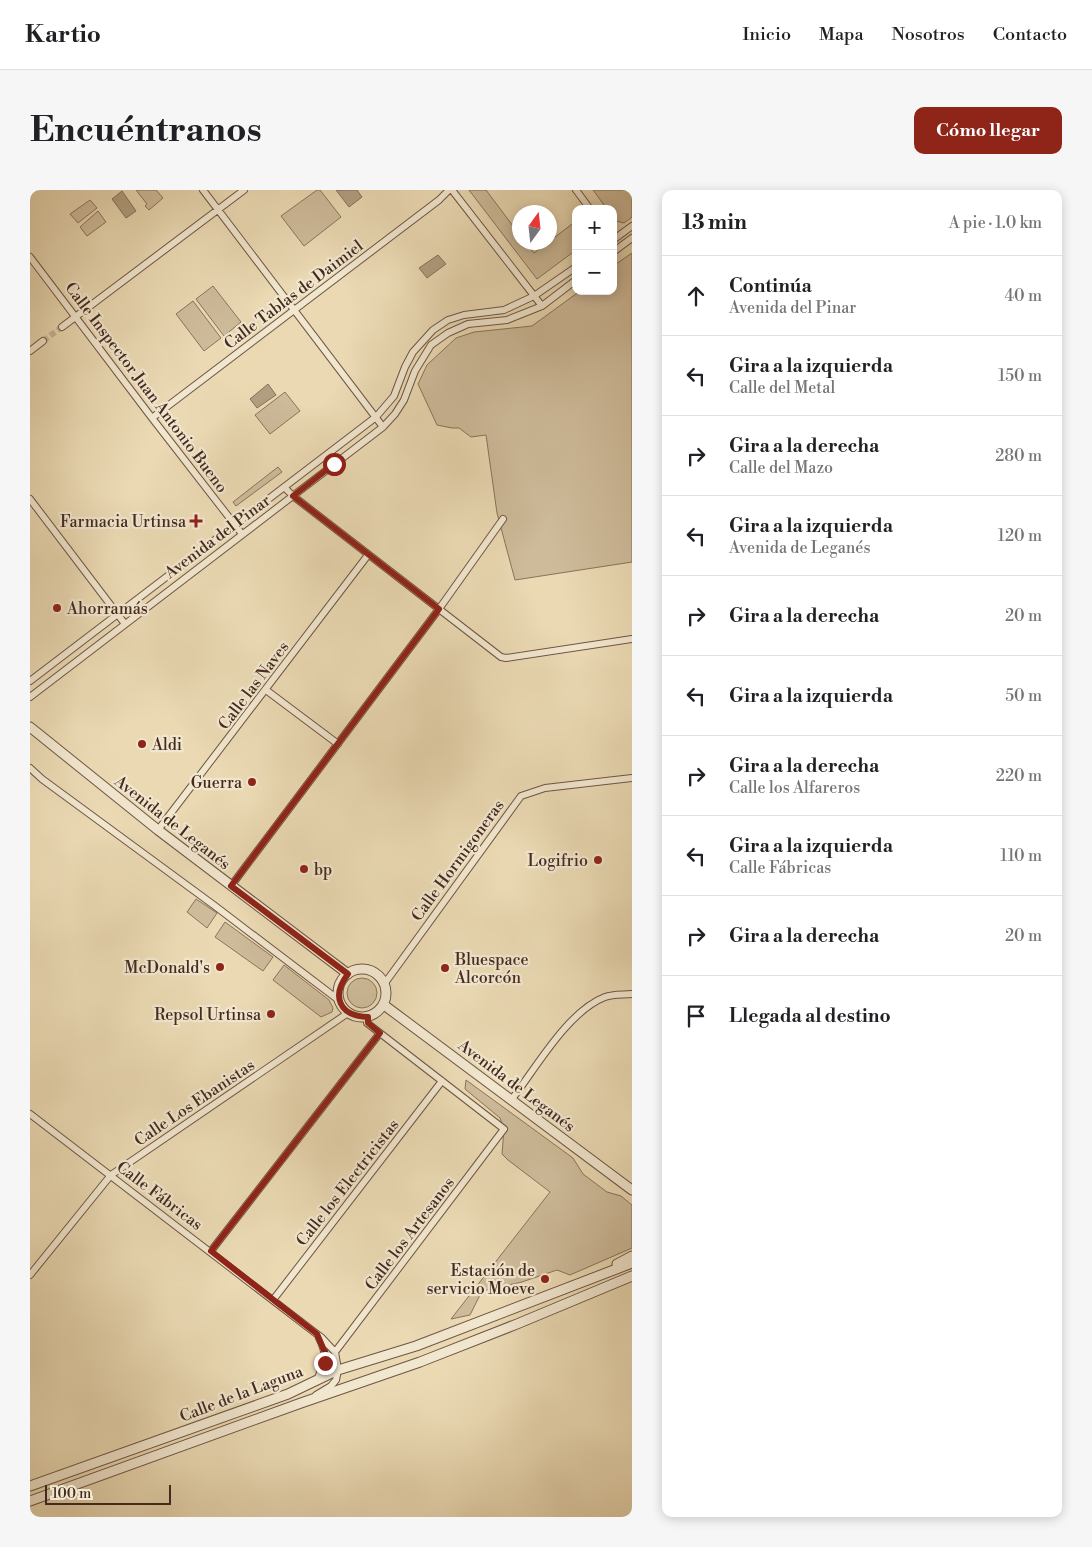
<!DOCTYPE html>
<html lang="es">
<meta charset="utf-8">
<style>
body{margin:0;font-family:"Libre Bodoni",serif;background:#f6f6f6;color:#202124}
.controls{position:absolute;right:15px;top:15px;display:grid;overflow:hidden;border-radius:10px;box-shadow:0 2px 12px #0003}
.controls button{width:45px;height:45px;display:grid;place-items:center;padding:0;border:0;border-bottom:1px solid #e0e0e0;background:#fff;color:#202124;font:25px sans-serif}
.compass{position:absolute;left:482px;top:15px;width:45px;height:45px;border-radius:50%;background:#fff;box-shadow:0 2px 12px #0003;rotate:15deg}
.scale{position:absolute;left:15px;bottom:12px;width:126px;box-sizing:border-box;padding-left:5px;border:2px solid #442b20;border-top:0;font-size:14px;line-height:18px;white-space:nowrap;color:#442b20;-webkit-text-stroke:4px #f1e6ce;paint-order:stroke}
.stop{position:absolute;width:15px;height:15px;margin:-11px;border:4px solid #8f2418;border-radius:50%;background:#fff}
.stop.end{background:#8f2418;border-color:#fff;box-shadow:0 1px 5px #0008}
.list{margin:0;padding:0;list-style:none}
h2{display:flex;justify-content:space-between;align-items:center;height:65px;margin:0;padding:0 20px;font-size:21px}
h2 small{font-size:16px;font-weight:400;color:#757577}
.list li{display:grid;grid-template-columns:32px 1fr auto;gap:15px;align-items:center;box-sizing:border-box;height:80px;padding:0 20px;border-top:1px solid #e0e0e0}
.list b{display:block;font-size:19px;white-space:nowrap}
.list p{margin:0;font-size:16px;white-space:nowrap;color:#757577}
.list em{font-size:16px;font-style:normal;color:#757577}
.icon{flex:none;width:28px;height:28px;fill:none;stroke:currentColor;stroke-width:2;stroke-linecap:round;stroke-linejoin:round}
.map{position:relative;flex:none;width:602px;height:1327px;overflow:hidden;border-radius:10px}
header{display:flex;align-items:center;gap:30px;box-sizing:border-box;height:70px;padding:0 25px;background:#fff;border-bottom:1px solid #e0e0e0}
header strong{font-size:24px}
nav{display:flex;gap:28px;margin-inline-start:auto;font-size:18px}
.intro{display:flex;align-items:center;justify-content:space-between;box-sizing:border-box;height:120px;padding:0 30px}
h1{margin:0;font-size:35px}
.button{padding:12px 22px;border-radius:10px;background:#8f2418;color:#fff;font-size:18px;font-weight:700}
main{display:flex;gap:30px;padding:0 30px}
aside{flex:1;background:#fff;border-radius:10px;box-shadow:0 2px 12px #0003}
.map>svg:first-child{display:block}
</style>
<header>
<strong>Kartio</strong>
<nav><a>Inicio</a><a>Mapa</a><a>Nosotros</a><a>Contacto</a></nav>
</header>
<div class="intro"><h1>Encuéntranos</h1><a class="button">Cómo llegar</a></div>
<main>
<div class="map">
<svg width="602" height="1327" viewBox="0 0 602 1327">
<rect width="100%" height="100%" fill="#ead9b3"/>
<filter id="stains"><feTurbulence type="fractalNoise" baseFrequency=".004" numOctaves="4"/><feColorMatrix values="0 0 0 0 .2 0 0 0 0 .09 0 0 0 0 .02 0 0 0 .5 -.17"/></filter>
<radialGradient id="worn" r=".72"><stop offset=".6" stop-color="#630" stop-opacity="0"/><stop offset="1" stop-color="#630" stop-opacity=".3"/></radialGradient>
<path fill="#cebb9a" stroke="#89735d" d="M 106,0 L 126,0 L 133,8 L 119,20 L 115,16 L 117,14 Z
M 287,0 L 290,0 L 311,27 L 274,56 L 251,26 Z
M 439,0 L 456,0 L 489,44 L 490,52 L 496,53 L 504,63 L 546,31 L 546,60 L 507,89 Z
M 563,0 L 602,0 L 602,27 L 594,33 L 586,31 L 583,28 L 583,19 L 577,19 Z
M 60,10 L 67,18 L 48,33 L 40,24 Z
M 68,21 L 76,32 L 57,46 L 50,37 Z
M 602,63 L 602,372 L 485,390 L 467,323 L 456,245 L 441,247 L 429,238 L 422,238 L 407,235 L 388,194 L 397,175 L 426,148 L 444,142 L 502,136 L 550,101 L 583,101 L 583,76 Z
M 183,96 L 211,132 L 194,146 L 166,109 Z
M 163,111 L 191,148 L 174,161 L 146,124 Z
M 255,202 L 270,221 L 240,244 L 225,225 Z
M 248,277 L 252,282 L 206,316 L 203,312 Z
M 166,709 L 187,723 L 177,738 L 157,722 Z
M 195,732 L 243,767 L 233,781 L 185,747 Z
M 254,775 L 299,810 L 303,818 L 302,822 L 291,827 L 243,790 Z
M317 803a15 15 0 1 1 30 0a15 15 0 1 1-30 0Z
M 436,890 L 543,968 L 553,984 L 577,1002 L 591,1006 L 602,1015 L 602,1058 L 540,1085 L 527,1080 L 492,1092 L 452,1101 L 440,1125 L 421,1129 L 520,1002 L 478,970 L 472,964 L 474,939 L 470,928 L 435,899 Z"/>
<path fill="#b29e81" stroke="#86705a" d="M 306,0 L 327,0 L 332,7 L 319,17 Z
M 92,1 L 106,21 L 96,28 L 82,9 Z
M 408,65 L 416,74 L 397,88 L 389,78 Z
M 238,194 L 246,205 L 227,218 L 220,209 Z"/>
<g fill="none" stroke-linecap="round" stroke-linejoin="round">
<path stroke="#c9b696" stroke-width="6" stroke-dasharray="6 3" stroke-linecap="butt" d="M 13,151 L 32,137"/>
<g stroke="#6e5645" stroke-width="8">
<path id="minor" d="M 173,0 L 353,237
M 422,0 L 512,116
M 546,0 L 560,19
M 583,50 L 602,36
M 583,62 L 602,48
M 0,67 L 122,228 L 212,344
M 32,137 L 214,0
M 0,161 L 13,151
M 122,228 L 409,10 L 419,0
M 254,297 L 263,306 L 471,467 L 476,468 L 602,449
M 0,309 L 95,434
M 0,491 L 346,227 L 364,206 L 375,177 L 383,162 L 403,140 L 418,130 L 434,125 L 474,120 L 504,106 L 546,77
M 236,500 L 308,554
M 0,507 L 353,237 L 365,224 L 374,210 L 385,181 L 401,155 L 418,143 L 438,134 L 477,130 L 512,116 L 546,90
M 0,578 L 12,589 L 185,716 L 310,811
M 128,640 L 338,365
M 201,696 L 409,419 L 473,329
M 355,793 L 491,606 L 515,598 L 602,588
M 482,909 C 506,878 538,821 575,807 C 583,804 594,805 602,804
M 0,924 L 292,1148 L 305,1162 L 308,1180 L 306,1190 L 301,1196 L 286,1205
M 181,1061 L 350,843
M 0,1085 L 81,985 L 318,823
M 243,1110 L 412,891
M 305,1162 L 474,939 L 337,833 L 338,827
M 288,1188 C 295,1170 298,1166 289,1148"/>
</g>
<g stroke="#6e5645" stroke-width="11">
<path id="tertiary" d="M 0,537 L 128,640 L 318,784
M308 803a24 24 0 1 1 48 0a24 24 0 1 1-48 0Z
M 354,815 L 602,1000
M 587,1074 L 602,1066
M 0,1296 L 258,1204 L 308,1180 L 386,1156 L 602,1073
M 0,1311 L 271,1213 L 390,1172 L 487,1134 L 602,1086"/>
</g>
<use href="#minor" stroke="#f1e6ce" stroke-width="6"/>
<use href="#tertiary" stroke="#f1e6ce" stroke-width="9"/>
</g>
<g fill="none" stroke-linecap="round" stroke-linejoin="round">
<path stroke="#8f2418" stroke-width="6" d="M 295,1173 L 296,1165 L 287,1144 L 181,1061 L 350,843 L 338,833 L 338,827 C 309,826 301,806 318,784 L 201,696 L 409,419 L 263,306 L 304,274"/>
</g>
<g fill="#8f2418" stroke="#f1e6ce" stroke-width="2">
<path d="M163.5 323.5h5v5h5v5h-5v5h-5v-5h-5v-5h5z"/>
<circle cx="27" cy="418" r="5"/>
<circle cx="112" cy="554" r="5"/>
<circle cx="222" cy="592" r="5"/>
<circle cx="568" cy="670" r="5"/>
<circle cx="274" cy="679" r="5"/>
<circle cx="190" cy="777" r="5"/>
<circle cx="415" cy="778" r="5"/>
<circle cx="241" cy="824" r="5"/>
<circle cx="515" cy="1089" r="5"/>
</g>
<g text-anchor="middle" stroke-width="4.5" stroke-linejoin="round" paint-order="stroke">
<g font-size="16" fill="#442b20" stroke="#f1e6ce">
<text transform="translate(263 104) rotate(-37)" y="6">Calle Tablas de Daimiel</text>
<text transform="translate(117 197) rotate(53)" y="6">Calle Inspector Juan Antonio Bueno</text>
<text transform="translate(187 346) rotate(-37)" y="6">Avenida del Pinar</text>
<text transform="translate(223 495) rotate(-53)" y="6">Calle las Naves</text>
<text transform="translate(143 632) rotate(38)" y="6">Avenida de Leganés</text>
<text transform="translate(427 670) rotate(-54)" y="6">Calle Hormigoneras</text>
<text transform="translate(487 895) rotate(37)" y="6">Avenida de Leganés</text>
<text transform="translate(164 912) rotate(-34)" y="6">Calle Los Ebanistas</text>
<text transform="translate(317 992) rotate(-52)" y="6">Calle los Electricistas</text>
<text transform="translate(130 1005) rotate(37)" y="6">Calle Fábricas</text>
<text transform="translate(379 1043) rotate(-53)" y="6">Calle los Artesanos</text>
<text transform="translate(211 1203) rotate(-21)" y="6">Calle de la Laguna</text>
</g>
<g font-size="16" fill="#442b20" stroke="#f1e6ce" text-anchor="end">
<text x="156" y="337">Farmacia Urtinsa</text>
<text x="37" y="424" text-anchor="start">Ahorramás</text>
<text x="122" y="560" text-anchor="start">Aldi</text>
<text x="212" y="598">Guerra</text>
<text x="558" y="676">Logifrio</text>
<text x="284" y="685" text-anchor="start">bp</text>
<text x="425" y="775" text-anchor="start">Bluespace<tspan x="425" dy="18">Alcorcón</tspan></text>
<text x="180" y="783">McDonald's</text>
<text x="231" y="830">Repsol Urtinsa</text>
<text x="505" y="1086">Estación de<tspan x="505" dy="18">servicio Moeve</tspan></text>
</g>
</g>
<rect width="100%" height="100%" filter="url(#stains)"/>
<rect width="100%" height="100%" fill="url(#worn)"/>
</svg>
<div class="controls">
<button>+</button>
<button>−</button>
</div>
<svg class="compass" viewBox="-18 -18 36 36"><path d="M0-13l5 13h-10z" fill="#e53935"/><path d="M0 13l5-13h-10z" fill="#757577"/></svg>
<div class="scale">100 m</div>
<div class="stop" style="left:304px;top:274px"></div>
<div class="stop end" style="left:295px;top:1173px"></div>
</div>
<aside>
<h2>13 min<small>A pie · 1.0 km</small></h2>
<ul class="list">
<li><svg class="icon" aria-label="ahead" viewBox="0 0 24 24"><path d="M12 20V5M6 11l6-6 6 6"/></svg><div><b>Continúa</b><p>Avenida del Pinar</p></div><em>40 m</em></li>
<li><svg class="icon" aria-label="left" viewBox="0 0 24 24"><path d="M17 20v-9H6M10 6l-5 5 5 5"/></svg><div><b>Gira a la izquierda</b><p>Calle del Metal</p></div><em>150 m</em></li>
<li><svg class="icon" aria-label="right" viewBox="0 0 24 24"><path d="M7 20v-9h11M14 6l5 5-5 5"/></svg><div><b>Gira a la derecha</b><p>Calle del Mazo</p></div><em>280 m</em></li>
<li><svg class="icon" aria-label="left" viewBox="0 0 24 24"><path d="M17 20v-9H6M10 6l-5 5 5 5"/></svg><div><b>Gira a la izquierda</b><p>Avenida de Leganés</p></div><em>120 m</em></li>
<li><svg class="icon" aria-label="right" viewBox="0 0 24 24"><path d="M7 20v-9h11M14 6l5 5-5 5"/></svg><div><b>Gira a la derecha</b></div><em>20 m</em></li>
<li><svg class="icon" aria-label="left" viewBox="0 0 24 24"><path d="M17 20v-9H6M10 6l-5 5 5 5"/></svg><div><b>Gira a la izquierda</b></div><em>50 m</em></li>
<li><svg class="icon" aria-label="right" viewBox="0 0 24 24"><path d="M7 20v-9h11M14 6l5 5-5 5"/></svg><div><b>Gira a la derecha</b><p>Calle los Alfareros</p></div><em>220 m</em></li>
<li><svg class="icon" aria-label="left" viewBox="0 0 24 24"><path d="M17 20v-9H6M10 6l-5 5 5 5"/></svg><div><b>Gira a la izquierda</b><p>Calle Fábricas</p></div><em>110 m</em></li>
<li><svg class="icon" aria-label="right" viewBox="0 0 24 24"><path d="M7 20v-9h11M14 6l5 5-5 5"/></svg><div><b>Gira a la derecha</b></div><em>20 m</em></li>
<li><svg class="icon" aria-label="arrive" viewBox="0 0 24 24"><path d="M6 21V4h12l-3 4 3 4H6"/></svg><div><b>Llegada al destino</b></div></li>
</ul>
</aside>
</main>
